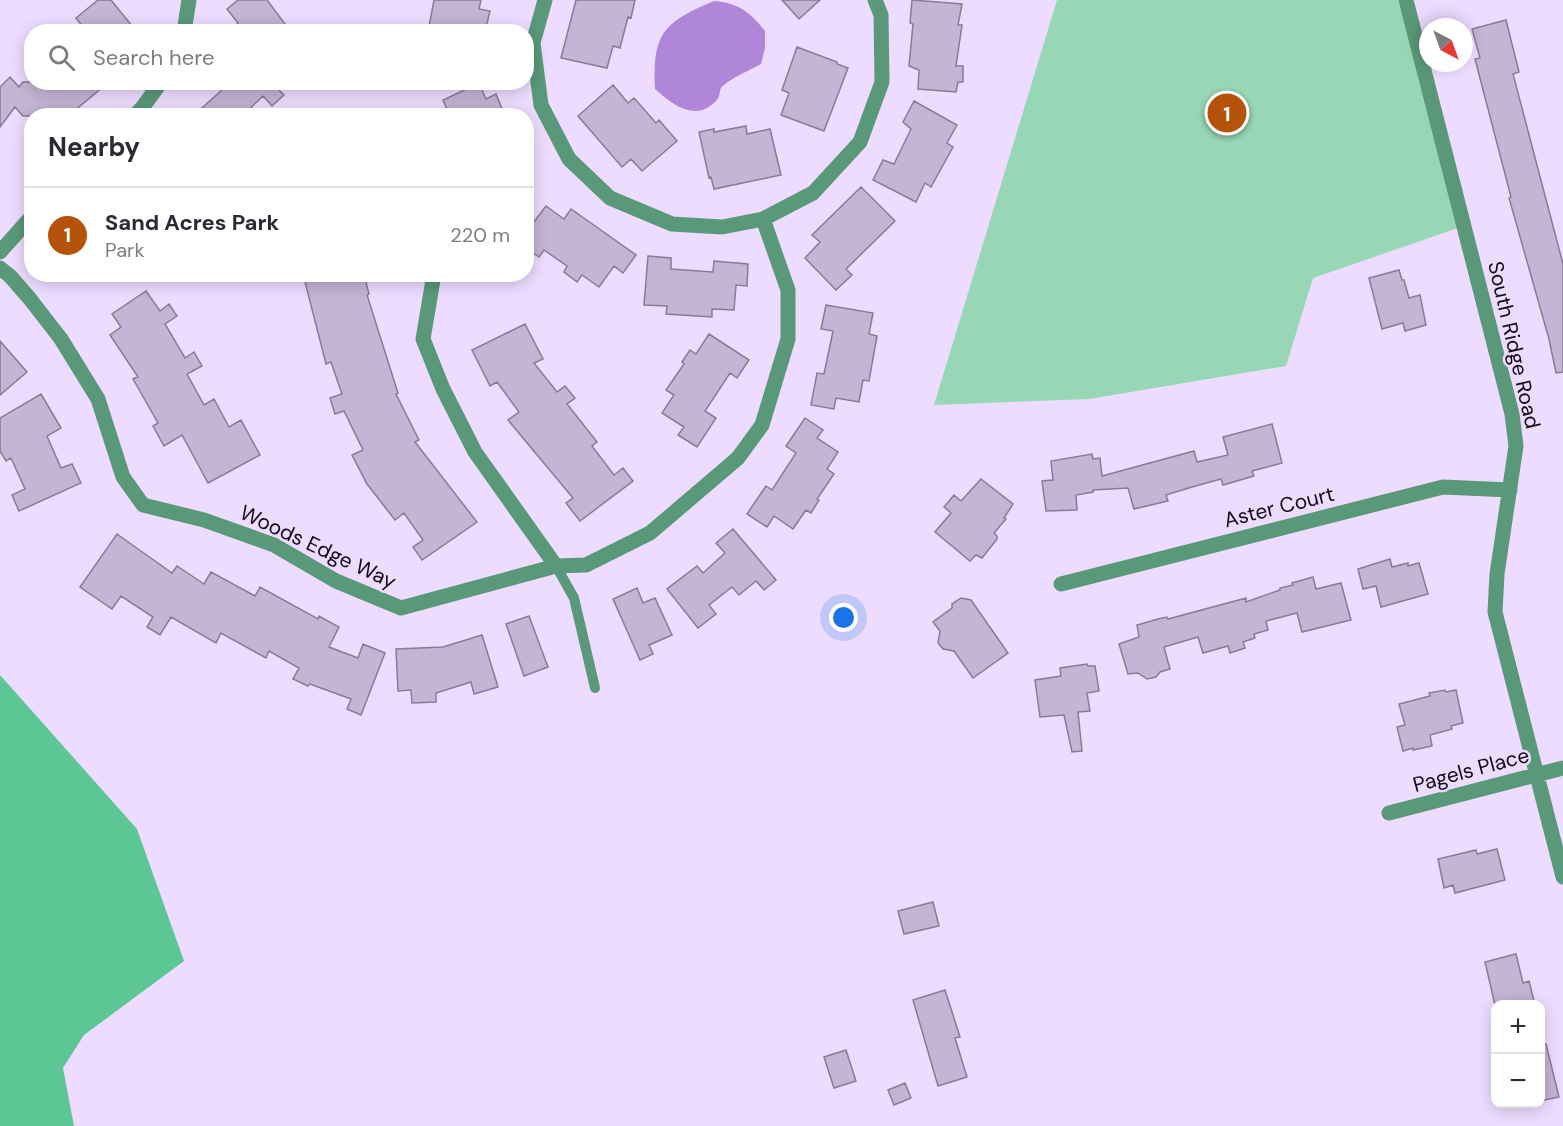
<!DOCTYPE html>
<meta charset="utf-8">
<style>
body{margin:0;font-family:"DM Sans",sans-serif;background:#f7f7f7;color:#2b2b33}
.controls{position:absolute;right:18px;bottom:18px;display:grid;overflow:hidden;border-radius:12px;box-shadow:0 3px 15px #0003}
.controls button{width:54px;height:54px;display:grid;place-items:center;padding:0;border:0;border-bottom:2px solid #e1e1e2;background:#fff;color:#2b2b33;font:30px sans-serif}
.compass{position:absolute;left:1419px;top:18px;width:54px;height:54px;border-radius:50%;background:#fff;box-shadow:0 3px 15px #0003;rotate:139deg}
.you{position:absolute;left:844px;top:618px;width:21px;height:21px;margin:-15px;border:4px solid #fff;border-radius:50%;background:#1a73e8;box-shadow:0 0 0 9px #1a73e833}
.badge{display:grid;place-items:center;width:39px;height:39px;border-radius:50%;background:#b45309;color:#fff;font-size:20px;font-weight:700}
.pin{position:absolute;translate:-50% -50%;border:3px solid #fff;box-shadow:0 2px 6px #0006}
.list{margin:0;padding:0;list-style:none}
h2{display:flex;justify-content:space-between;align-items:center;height:78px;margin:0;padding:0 24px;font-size:26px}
h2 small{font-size:20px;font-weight:400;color:#7c7c81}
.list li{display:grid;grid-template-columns:39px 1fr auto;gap:18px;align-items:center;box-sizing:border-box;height:96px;padding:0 24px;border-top:2px solid #e1e1e2}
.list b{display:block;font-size:22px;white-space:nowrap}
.list p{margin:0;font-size:20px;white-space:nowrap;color:#7c7c81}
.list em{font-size:20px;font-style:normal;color:#7c7c81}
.icon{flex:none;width:33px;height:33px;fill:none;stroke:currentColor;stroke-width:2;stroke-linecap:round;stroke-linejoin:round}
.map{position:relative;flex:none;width:1563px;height:1126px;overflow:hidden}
.search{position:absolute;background:#fff;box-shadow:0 3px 15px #0003;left:24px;top:24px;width:510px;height:66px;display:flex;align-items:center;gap:15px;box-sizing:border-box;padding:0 21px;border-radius:24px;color:#7c7c81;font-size:22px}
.panel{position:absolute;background:#fff;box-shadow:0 3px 15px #0003;left:24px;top:108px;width:510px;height:174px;border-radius:24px}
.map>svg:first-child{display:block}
</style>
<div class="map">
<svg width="1563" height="1126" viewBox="0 0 1563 1126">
<rect width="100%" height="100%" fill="#eddcff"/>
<path fill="#98d7b5" d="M 1057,0 L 1398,0 L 1464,226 L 1313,278 L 1286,366 L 1089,399 L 934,405 Z"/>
<path fill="#5cc795" d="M 0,675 L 137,829 L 184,961 L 84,1035 L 63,1068 L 74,1126 L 0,1126 Z"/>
<path fill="#af86d8" d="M 714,1 C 739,3 750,12 765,31 L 765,48 L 761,64 C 752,69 727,80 721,88 C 719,92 720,97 716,101 C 695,123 672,104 655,89 C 652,33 664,22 714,1 Z"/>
<path fill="#c4b4d5" stroke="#897a99" stroke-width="1.5" d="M 98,0 L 111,0 L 137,32 L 87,32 L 76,18 Z
M 238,0 L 267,0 L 291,32 L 228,32 L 238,23 L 227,9 Z
M 434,0 L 481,0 L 479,9 L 490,11 L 485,32 L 428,32 Z
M 576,0 L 635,0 L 631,18 L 628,17 L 620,48 L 613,46 L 607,68 L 561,58 Z
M 782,0 L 820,0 L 799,19 Z
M 912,0 L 962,4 L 958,25 L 962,25 L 956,66 L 963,66 L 963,82 L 958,82 L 956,92 L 918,89 L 919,70 L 909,66 L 913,24 L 910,23 Z
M 1506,20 L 1519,72 L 1513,74 L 1563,264 L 1563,372 L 1556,373 L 1549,339 L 1509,198 L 1511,197 L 1475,59 L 1480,58 L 1472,29 Z
M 797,47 L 837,62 L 837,64 L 848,68 L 824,131 L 781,115 L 789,93 L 782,90 Z
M 10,77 L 19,87 L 23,82 L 109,82 L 68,116 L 23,116 L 15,107 L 0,127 L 0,87 Z
M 231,82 L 279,82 L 275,86 L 284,95 L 272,106 L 263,96 L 242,116 L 193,116 Z
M 479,83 L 486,99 L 496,94 L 505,116 L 450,116 L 443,100 Z
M 613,85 L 628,103 L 634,98 L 656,123 L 659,120 L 677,141 L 642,171 L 631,159 L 622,167 L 578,116 Z
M 914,101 L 957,125 L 947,143 L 953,147 L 931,187 L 925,183 L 916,202 L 873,180 L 883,160 L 894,164 L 911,129 L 903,122 Z
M 746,126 L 747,134 L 770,129 L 781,175 L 714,189 L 711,177 L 709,178 L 699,132 L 714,129 L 714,132 Z
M 861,187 L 895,221 L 846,269 L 852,275 L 836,290 L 805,258 L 820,242 L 812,235 Z
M 546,206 L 564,219 L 571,209 L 636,255 L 623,273 L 614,266 L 599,287 L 582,275 L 577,282 L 564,272 L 567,266 L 544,250 L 539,257 L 526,248 L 526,232 Z
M 648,256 L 671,258 L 671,269 L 713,272 L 714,261 L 748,264 L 747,286 L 736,285 L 734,310 L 712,309 L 712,317 L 666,314 L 667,306 L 644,305 Z
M 1399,270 L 1402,280 L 1404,280 L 1409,298 L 1420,295 L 1426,325 L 1405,331 L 1403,323 L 1382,329 L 1369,278 Z
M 303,274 L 364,274 L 369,294 L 367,295 L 398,393 L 396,394 L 419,440 L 415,442 L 477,522 L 422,560 L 413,547 L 423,540 L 404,513 L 395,520 L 367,484 L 352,455 L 363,450 L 344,411 L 335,414 L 330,398 L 342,394 L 331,362 L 326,364 Z
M 146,291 L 160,311 L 169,304 L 177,316 L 165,324 L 185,358 L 194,352 L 202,366 L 187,374 L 204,405 L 214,399 L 229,427 L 241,420 L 260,455 L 208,483 L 182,435 L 164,446 L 153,426 L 158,423 L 133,379 L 138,377 L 110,335 L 121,327 L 112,314 Z
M 826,305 L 873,313 L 869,334 L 877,336 L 869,381 L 863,380 L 859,402 L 836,398 L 834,409 L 811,405 L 817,373 L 824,374 L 833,331 L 821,329 Z
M 525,324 L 543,359 L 534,363 L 557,392 L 565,386 L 575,398 L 567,404 L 597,442 L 592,446 L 614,475 L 623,468 L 633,481 L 580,521 L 566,503 L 573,498 L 508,420 L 519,412 L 497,382 L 490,386 L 472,350 Z
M 709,334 L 749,360 L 737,378 L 730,373 L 705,411 L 716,418 L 697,447 L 678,435 L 684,427 L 662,413 L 674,395 L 666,390 L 684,364 L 682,362 L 690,350 L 696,354 Z
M 0,341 L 27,372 L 0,395 Z
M 41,394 L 61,428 L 47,436 L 61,468 L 72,464 L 81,483 L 19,511 L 12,495 L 25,489 L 11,458 L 6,461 L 0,451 L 0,418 Z
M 805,418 L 823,430 L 817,438 L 838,452 L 827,469 L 834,474 L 817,499 L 819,500 L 811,513 L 806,510 L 793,529 L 774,516 L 767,527 L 747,514 L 766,486 L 772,490 L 796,453 L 786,446 Z
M 1272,424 L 1282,463 L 1252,471 L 1254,476 L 1223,485 L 1221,479 L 1192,487 L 1166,495 L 1168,501 L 1134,509 L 1128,488 L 1093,490 L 1093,492 L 1076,495 L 1077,510 L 1046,511 L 1042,481 L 1053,480 L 1051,461 L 1092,454 L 1093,459 L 1100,458 L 1102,476 L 1194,451 L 1197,462 L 1228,455 L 1223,437 Z
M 981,479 L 1013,504 L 1004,518 L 1006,519 L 994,533 L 997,536 L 997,539 L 982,558 L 976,555 L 970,561 L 935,532 L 951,513 L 944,507 L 954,495 L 961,501 Z
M 733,529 L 776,580 L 764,590 L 756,581 L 739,595 L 732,587 L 709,605 L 716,614 L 698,628 L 667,589 L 697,566 L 703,573 L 725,553 L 716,543 Z
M 117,534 L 172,573 L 177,566 L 204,584 L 211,572 L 255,596 L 260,587 L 318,619 L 319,616 L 339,627 L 329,647 L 358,658 L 363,644 L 385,653 L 361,715 L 347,709 L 351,699 L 310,684 L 308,686 L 293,679 L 299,668 L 269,651 L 266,658 L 221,633 L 216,643 L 171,617 L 160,635 L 147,627 L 153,617 L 121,596 L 112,609 L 80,587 Z
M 1390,559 L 1392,567 L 1408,563 L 1408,566 L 1419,563 L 1428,594 L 1381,607 L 1376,586 L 1363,589 L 1358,569 Z
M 1313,577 L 1316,589 L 1341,583 L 1351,620 L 1302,632 L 1297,613 L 1266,621 L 1268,630 L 1254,634 L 1255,638 L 1243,642 L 1245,648 L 1230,653 L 1228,646 L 1203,653 L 1198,637 L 1164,647 L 1170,669 L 1160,672 L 1156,677 L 1147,679 L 1138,673 L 1128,674 L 1119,644 L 1139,637 L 1137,625 L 1158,619 L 1167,617 L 1168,619 L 1246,598 L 1246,602 L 1280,590 L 1280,588 L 1293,585 L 1292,583 Z
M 637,588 L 643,603 L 655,598 L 672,635 L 649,645 L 653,654 L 640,660 L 613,599 Z
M 961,598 L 971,600 L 1008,653 L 973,678 L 954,651 L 943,649 L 938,643 L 940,631 L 933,622 L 952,608 L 952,604 Z
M 529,616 L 548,667 L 524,676 L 506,624 Z
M 482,635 L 498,687 L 474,694 L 471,682 L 436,693 L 436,702 L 412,703 L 411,690 L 398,691 L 396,649 L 443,647 Z
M 1087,664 L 1088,666 L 1095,666 L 1099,691 L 1087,693 L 1090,711 L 1078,712 L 1082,751 L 1072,752 L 1064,715 L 1040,717 L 1035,680 L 1061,676 L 1060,668 Z
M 1445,690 L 1446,692 L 1456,690 L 1463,723 L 1451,726 L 1452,729 L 1430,735 L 1432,746 L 1413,750 L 1413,748 L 1403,751 L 1397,727 L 1405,725 L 1399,704 L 1430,696 L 1429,693 Z
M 1497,849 L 1505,880 L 1455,893 L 1453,885 L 1444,888 L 1438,859 L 1476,850 L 1477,854 Z
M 933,902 L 939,926 L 904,934 L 898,911 Z
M 1516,954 L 1523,983 L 1529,981 L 1535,1005 L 1495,1005 L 1485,962 Z
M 945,990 L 960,1037 L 955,1038 L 967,1077 L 938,1086 L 913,1000 Z
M 1540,1044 L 1546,1044 L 1559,1097 L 1540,1101 Z
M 846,1050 L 856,1081 L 834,1088 L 824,1057 Z
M 905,1083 L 911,1098 L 894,1105 L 888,1090 Z"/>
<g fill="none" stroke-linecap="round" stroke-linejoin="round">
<path stroke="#599979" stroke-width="10" d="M 556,566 L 574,598 L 595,688"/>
<path stroke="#599979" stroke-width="15" d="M 545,0 L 533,43 L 541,105 L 569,159 L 610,198 L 672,224 L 722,227 L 763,219 L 813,193 L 860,142 L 882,82 L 881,15 L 875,0
M 1406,0 L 1512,414 L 1516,446 L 1497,574 L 1495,612 L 1563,877
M 184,32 L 189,0
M 134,116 L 142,108 L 161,82
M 0,252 L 32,216
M 0,268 L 10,276 L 30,299 L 61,339 L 98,399 L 123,477 L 143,505 L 204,520 L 274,545 L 336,581 L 401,608 L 556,566 L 586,565 L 650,533 L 738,458 L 762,425 L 788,339 L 788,290 L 763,219
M 434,274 L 423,339 L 443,389 L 475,452 L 556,566
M 1061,584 L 1443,487 L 1510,490
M 1389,813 L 1563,768"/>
</g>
<g text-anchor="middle" stroke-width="5" stroke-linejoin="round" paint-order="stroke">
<g font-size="21" fill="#120c18" stroke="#eddcff">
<text transform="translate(1514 345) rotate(77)" y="7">South Ridge Road</text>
<text transform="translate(1279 507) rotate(-14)" y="7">Aster Court</text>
<text transform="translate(318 547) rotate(25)" y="7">Woods Edge Way</text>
<text transform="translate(1471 770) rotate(-15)" y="7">Pagels Place</text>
</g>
</g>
</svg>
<div class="controls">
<button>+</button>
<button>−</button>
</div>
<svg class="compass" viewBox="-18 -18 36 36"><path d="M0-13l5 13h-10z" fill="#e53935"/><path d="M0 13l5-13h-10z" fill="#7c7c81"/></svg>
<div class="you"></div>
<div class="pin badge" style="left:1227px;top:113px">1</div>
<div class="search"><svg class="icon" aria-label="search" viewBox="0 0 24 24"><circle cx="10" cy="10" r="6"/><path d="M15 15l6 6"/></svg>Search here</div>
<section class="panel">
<h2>Nearby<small></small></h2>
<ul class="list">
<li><span class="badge">1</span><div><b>Sand Acres Park</b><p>Park</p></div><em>220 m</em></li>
</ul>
</section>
</div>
